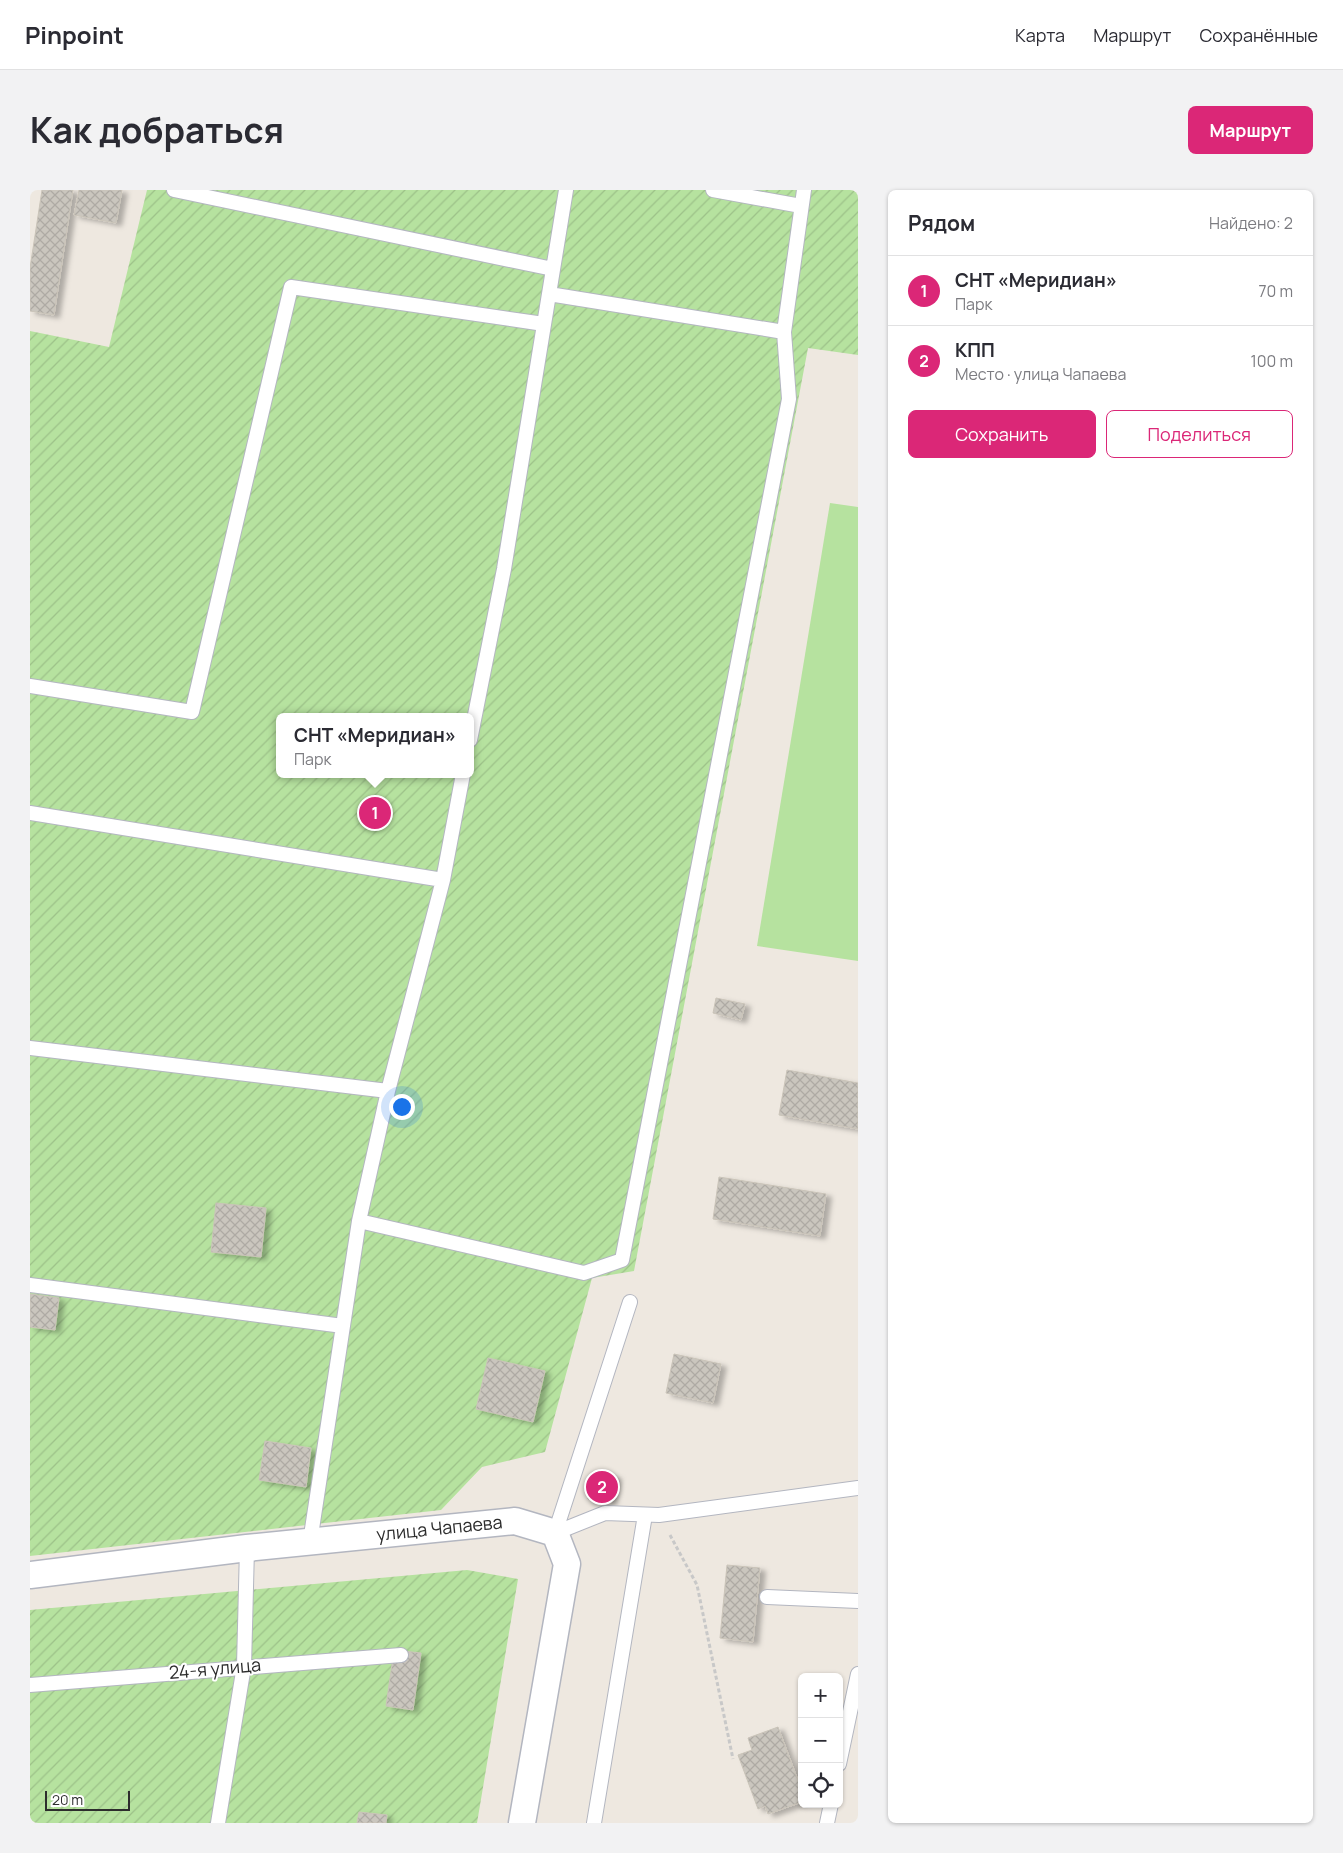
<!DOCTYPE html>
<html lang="ru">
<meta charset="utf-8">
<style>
body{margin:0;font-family:Manrope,sans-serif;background:#f2f2f3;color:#2b2b33}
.controls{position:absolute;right:15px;bottom:15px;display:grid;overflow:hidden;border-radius:8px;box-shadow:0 1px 4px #0004}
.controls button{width:45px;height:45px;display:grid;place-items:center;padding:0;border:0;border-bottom:1px solid #e1e1e2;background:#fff;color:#2b2b33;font:25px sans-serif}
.scale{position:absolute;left:15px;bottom:12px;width:85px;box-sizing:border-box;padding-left:5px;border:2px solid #2d2d2d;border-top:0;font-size:14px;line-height:18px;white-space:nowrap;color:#2d2d2d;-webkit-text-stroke:4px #fff;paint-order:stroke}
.you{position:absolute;left:371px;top:916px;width:18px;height:18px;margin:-12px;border:4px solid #fff;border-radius:50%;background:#1a73e8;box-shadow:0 0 0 8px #1a73e833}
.badge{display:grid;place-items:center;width:32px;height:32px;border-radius:50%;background:#db2777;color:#fff;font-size:16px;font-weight:700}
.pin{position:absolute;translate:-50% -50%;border:2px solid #fff;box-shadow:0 1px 5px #0006}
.popup{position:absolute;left:246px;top:523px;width:198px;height:65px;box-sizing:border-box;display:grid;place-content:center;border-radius:8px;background:#fff;filter:drop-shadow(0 1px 4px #0005);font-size:16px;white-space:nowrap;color:#7c7c81}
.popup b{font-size:19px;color:#2b2b33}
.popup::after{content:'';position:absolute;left:50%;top:100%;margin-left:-10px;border:10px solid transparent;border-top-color:#fff}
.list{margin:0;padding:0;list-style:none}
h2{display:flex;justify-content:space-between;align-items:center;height:65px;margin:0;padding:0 20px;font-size:21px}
h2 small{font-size:16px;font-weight:400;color:#7c7c81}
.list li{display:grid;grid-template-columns:32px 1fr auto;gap:15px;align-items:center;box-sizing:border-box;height:70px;padding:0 20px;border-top:1px solid #e1e1e2}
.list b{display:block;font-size:19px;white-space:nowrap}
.list p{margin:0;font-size:16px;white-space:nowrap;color:#7c7c81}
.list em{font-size:16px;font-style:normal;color:#7c7c81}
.actions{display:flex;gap:10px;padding:15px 20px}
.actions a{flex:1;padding:11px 0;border:1px solid #db2777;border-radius:8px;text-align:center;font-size:18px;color:#db2777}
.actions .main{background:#db2777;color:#fff}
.icon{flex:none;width:28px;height:28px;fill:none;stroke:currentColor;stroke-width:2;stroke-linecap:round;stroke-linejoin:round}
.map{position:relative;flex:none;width:828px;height:1633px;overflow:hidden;border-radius:8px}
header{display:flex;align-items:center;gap:30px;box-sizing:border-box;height:70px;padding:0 25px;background:#fff;border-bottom:1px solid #e1e1e2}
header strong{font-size:24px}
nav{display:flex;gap:28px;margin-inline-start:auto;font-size:18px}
.intro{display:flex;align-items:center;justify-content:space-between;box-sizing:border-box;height:120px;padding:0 30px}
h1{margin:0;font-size:35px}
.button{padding:12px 22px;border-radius:8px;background:#db2777;color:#fff;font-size:18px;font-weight:700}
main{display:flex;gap:30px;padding:0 30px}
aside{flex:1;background:#fff;border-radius:8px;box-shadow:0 1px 4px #0004}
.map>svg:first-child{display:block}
</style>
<header>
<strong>Pinpoint</strong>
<nav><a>Карта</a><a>Маршрут</a><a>Сохранённые</a></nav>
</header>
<div class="intro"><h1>Как добраться</h1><a class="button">Маршрут</a></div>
<main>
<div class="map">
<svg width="828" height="1633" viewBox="0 0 828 1633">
<defs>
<pattern id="garden-furrows" width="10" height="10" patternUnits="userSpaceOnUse" patternTransform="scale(1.25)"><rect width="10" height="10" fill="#b6e29f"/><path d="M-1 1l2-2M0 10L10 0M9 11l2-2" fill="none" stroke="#9dc289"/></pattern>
<pattern id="building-cross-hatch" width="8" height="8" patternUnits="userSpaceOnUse" patternTransform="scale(1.25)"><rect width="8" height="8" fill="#cac6be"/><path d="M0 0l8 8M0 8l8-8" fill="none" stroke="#aeaaa4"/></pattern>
<filter id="shadow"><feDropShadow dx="5.5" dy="3" stdDeviation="2.5" flood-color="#0004"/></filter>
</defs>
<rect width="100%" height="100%" fill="#eee8e0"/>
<path fill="#b6e29f" d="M 800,313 L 828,317 L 828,771 L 727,756 Z"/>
<path fill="url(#garden-furrows)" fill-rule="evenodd" d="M 117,0 L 828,0 L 828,165 L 778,158 L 604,1081 L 562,1088 L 515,1262 L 452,1277 L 411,1320 L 0,1366 L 0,141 L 79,157 ZM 250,527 L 440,527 L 440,584 L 250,584 Z
M 437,1380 L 488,1389 L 447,1633 L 0,1633 L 0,1420 Z"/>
<path fill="url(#building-cross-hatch)" stroke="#cac4b9" filter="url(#shadow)" d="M 12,0 L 43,0 L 24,125 L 0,121 L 0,78 Z
M 49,0 L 92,0 L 86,33 L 44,25 Z
M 686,808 L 715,814 L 711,830 L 683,823 Z
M 757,880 L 828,893 L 828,939 L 749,925 Z
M 689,987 L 796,1004 L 790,1046 L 683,1029 Z
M 186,1013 L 236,1018 L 231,1067 L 181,1062 Z
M 0,1104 L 29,1108 L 25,1140 L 0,1137 Z
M 644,1164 L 691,1174 L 683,1213 L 636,1203 Z
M 458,1168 L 515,1181 L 503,1232 L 446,1219 Z
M 235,1251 L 281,1258 L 276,1297 L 229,1290 Z
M 562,1282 L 586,1286 L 581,1313 L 558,1309 Z
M 697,1375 L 730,1378 L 723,1452 L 690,1448 Z
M 364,1460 L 391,1463 L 383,1520 L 356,1516 Z
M 748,1537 L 772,1601 L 772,1612 L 738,1624 L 735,1616 L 728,1619 L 708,1565 L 722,1560 L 718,1548 Z
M 329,1622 L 357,1625 L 356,1633 L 327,1633 Z"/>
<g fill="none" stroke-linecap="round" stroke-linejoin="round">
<g stroke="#b3b6c0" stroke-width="16">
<path id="service" d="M 144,0 L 523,79
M 683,0 L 771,16
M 519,104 L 754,142
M 0,496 L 162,522 L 261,97 L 514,134
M 440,550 L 474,379 L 536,0
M 0,623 L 413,690
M 0,858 L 358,901
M 329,1031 L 554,1083 L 592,1070 L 759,209 L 754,142 L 774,0
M 0,1095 L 313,1136
M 525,1343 L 575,1323 L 629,1325 L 828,1298
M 525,1343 L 600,1112
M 280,1352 L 329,1031 L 358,901 L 413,690 L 433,584
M 737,1407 L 828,1411
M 0,1495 L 371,1465
M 809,1574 L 828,1484
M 188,1633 L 214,1476 L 217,1358
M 564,1633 L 615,1325
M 797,1633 L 801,1614"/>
</g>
<g stroke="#b3b6c0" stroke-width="29">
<g id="minor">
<path id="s1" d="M 0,1385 L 217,1358 L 485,1331 L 525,1343 L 537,1374 L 492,1633"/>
</g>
</g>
<path stroke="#c8c8c8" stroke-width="3" stroke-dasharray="4 2.5" stroke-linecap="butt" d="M 640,1345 L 667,1395 L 703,1569"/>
<use href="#service" stroke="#fff" stroke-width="14"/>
<use href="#minor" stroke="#fff" stroke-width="26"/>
</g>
<g text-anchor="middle" stroke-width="4" stroke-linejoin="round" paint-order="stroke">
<g font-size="18" fill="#2d2d2d" stroke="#fff">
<text dy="6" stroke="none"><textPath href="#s1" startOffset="412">улица Чапаева</textPath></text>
<text transform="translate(185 1479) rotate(-5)" y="6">24-я улица</text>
</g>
</g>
</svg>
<div class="controls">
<button>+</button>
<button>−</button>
<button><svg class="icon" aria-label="locate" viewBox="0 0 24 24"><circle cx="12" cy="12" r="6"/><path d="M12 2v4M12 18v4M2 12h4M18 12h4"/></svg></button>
</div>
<div class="scale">20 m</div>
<div class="you"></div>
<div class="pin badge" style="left:345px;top:623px">1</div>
<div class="popup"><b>СНТ «Меридиан»</b>Парк</div>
<div class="pin badge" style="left:572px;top:1297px">2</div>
</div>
<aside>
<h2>Рядом<small>Найдено: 2</small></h2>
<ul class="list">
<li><span class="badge">1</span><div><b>СНТ «Меридиан»</b><p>Парк</p></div><em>70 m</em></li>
<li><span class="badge">2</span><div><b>КПП</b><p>Место · улица Чапаева</p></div><em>100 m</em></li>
</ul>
<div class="actions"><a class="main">Сохранить</a><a>Поделиться</a></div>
</aside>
</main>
